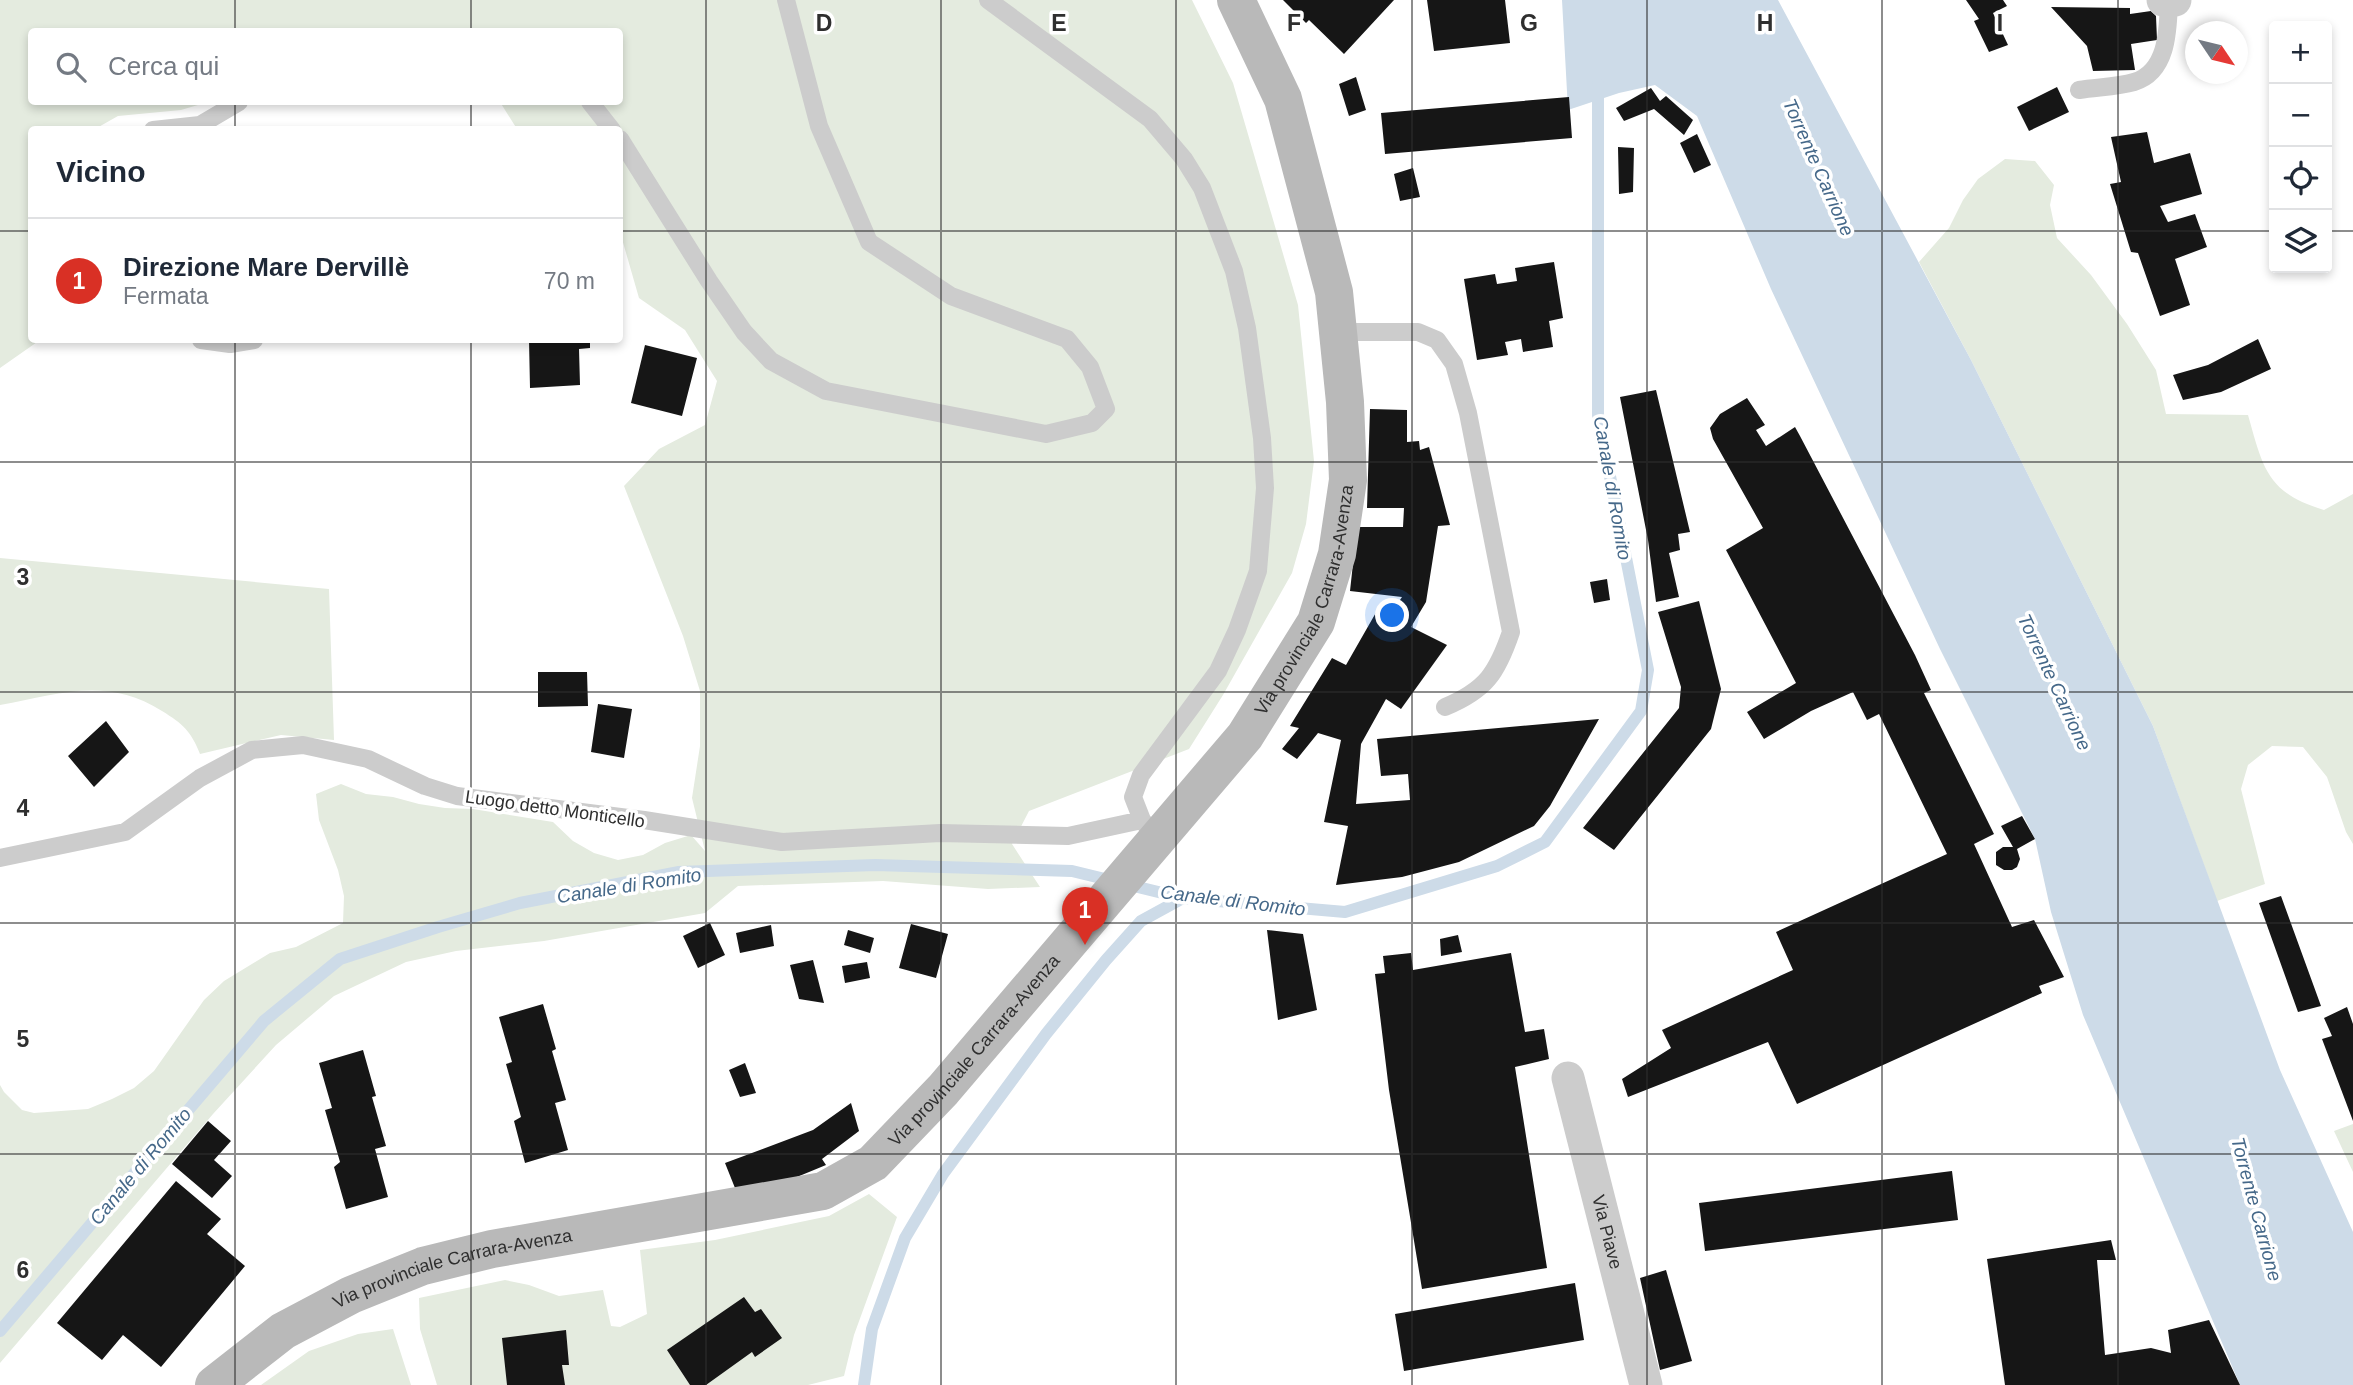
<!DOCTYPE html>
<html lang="it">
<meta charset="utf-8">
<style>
body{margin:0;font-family:Helvetica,sans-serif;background:#f6f6f7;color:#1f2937}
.controls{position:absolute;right:21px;top:21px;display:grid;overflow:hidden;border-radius:7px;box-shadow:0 4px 10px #0003}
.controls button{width:63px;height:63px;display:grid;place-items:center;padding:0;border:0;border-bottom:2px solid #e0e1e3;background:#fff;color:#1f2937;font:35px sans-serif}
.compass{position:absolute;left:2185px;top:21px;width:63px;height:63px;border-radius:50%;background:#fff;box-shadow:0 4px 10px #0003;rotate:125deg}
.you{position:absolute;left:1393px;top:616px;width:24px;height:24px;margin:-18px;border:5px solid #fff;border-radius:50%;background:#1a73e8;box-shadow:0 0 0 10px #1a73e833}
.badge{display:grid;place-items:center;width:46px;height:46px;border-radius:50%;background:#d93025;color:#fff;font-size:23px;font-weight:700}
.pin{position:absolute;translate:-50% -58px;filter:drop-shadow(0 2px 4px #0008)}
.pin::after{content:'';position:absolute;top:37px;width:24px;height:21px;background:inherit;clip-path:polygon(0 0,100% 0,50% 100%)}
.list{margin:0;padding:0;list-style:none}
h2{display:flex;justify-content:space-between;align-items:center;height:91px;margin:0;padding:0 28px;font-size:30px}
h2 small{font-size:23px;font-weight:400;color:#747a83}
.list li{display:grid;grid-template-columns:46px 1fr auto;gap:21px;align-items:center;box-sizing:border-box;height:126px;padding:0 28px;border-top:2px solid #e0e1e3}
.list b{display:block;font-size:26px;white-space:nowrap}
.list p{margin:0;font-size:23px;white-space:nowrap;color:#747a83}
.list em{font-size:23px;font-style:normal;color:#747a83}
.icon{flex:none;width:38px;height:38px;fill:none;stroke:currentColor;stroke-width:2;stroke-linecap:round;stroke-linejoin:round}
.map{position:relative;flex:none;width:2353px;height:1385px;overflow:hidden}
.search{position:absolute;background:#fff;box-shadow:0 4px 10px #0003;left:28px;top:28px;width:595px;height:77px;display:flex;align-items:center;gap:18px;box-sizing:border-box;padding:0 24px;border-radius:7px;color:#747a83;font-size:26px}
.panel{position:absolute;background:#fff;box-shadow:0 4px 10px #0003;left:28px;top:126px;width:595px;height:217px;border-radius:7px}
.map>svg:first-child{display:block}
</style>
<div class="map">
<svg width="2353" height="1385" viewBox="0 0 2353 1385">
<rect width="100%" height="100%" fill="#fff"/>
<path fill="#e4ebdf" d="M 0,0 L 1192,0 L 1233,83 L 1298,305 L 1314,461 L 1306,524 L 1292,573 L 1223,695 L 1189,749 L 1029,811 L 1012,844 L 1040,887 L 988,889 L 883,881 L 738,886 L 705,913 L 544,941 L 456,951 L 406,962 L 334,996 L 276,1045 L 213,1114 L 0,1363 L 0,1085 L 4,1092 L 22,1110 L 34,1113 L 88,1109 L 112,1099 L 134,1088 L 154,1071 L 204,1000 L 224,981 L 270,953 L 296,947 L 343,923 L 344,896 L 338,870 L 319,820 L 316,794 L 341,784 L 366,794 L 393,797 L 419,804 L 445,808 L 473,809 L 553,822 L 573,841 L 594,853 L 618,860 L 643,855 L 665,843 L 691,835 L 705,851 L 692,798 L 700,746 L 700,691 L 683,636 L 624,486 L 659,449 L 705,425 L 717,381 L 685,330 L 639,298 L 620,232 L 620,130 L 517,129 L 500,102 L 620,102 L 620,32 L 471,32 L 453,28 L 385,32 L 32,32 L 32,102 L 208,102 L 181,110 L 118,116 L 95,129 L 32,130 L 32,231 L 29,245 L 32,263 L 32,340 L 40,340 L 0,368 Z
M 2005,159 L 2035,161 L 2054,185 L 2050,205 L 2057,238 L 2091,275 L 2127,324 L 2156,370 L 2166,414 L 2248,415 C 2263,468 2267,493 2324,510 L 2353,494 L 2353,844 L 2346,832 L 2327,777 L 2303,747 L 2272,746 L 2248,765 L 2241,789 L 2265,884 L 2217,901 L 2153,726 L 1971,360 L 1919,262 L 1949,228 L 1963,200 L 1978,179 Z
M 0,558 L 329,589 L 334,740 L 281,735 L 200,754 C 191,731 183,724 162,711 C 107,676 59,694 0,705 Z
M 2353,1124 L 2353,1172 L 2334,1131 Z
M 869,1194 L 897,1217 L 854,1335 L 844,1376 L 808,1385 L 437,1385 L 420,1329 L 419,1298 L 505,1280 L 529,1285 L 559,1296 L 603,1290 L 611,1326 L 620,1327 L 647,1314 L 640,1250 L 715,1240 L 829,1216 Z
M 393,1329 L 411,1385 L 261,1385 L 309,1351 L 358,1334 Z"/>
<path fill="#cddbe8" d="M 1562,0 L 1778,0 L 1971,360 L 2153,726 L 2280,1070 L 2353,1232 L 2353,1385 L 2240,1385 L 2083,1015 L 2051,912 L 2035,839 L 1940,649 L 1771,289 L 1697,116 L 1655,85 L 1619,93 L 1568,110 Z"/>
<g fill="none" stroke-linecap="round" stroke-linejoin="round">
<path stroke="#cddbe8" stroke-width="12" d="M 0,1331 L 264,1021 L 340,959 L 438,927 L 520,903 L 679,872 L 875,865 L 1072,871 L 1183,898 L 1345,912 L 1497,866 L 1545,842 L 1641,711 L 1648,670 L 1598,415 L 1598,84
M 864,1385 L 872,1329 L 905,1238 L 943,1174 L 1046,1034 L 1106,960 L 1141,921 L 1183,898"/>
</g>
<path fill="#161616" d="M 1283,0 L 1394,0 L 1344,54 L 1309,20 L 1306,23 Z
M 1427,0 L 1505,0 L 1510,43 L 1434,51 Z
M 1966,0 L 2003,0 L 2007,6 L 1993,13 L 2008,45 L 1989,52 L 1974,21 L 1979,19 Z
M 2051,7 L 2130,8 L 2130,14 L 2151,11 L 2156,16 L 2157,40 L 2131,44 L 2135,70 L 2093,71 L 2087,46 Z
M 1356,77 L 1366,110 L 1349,116 L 1339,84 Z
M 2057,87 L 2069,112 L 2029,131 L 2017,107 Z
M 1651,88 L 1660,101 L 1666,96 L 1693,120 L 1684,135 L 1654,109 L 1624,121 L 1616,108 Z
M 1569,97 L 1572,138 L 1385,154 L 1381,113 Z
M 2147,132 L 2154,163 L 2190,153 L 2202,194 L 2160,206 L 2168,222 L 2195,214 L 2207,247 L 2175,259 L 2190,305 L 2160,316 L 2138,253 L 2131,252 L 2110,184 L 2121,182 L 2111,137 Z
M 1697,134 L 1711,165 L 1694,173 L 1680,143 Z
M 1618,147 L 1634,148 L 1633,192 L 1619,194 Z
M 1413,168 L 1420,197 L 1400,201 L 1394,174 Z
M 1554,262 L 1563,318 L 1549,321 L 1553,347 L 1523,352 L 1521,339 L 1505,342 L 1508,355 L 1477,360 L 1464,279 L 1495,274 L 1497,284 L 1517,281 L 1515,268 Z
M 2258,339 L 2271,369 L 2221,392 L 2183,400 L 2173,375 L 2208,365 Z
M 529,340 L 590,340 L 590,348 L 579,349 L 580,385 L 530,388 Z
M 645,345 L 697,358 L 682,416 L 631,403 Z
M 1656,390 L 1690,532 L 1678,534 L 1680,550 L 1669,553 L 1679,597 L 1656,602 L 1648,540 L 1620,397 Z
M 1747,398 L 1765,425 L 1756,430 L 1766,446 L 1795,427 L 1800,436 L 1915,655 L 1931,690 L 1924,693 L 1994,834 L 1974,844 L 2012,927 L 2034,920 L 2064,977 L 2039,986 L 2042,993 L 1797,1104 L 1768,1042 L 1628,1097 L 1622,1079 L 1671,1048 L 1662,1030 L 1793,970 L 1776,932 L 1947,854 L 1879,714 L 1867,720 L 1853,692 L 1811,711 L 1764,739 L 1747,712 L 1796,683 L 1726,550 L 1763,528 L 1713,439 L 1710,428 L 1720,414 Z
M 1370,409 L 1407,410 L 1407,442 L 1419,441 L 1420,450 L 1429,447 L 1450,525 L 1438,526 L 1426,602 L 1411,627 L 1447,645 L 1401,709 L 1386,699 L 1361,744 L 1356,804 L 1410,800 L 1408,774 L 1381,776 L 1377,739 L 1599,719 L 1550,806 L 1534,826 L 1459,862 L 1402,877 L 1336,885 L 1348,826 L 1324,822 L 1341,740 L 1318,733 L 1297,759 L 1282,749 L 1299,728 L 1290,726 L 1332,658 L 1346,665 L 1378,609 L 1390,615 L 1402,597 L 1350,591 L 1357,527 L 1403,527 L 1404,508 L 1367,508 Z
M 1607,579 L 1610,600 L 1594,603 L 1590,582 Z
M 1699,601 L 1721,689 L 1711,729 L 1614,850 L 1583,828 L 1679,708 L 1681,687 L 1658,612 Z
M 538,672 L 587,672 L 588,706 L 538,707 Z
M 598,704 L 632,709 L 624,758 L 591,752 Z
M 106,721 L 129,752 L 94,787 L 68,756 Z
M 2022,816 L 2035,839 L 2017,849 L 2020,859 L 2017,867 L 2012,870 L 2004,870 L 1996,865 L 1996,852 L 2003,847 L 2013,847 L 2001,826 Z
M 2281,896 L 2321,1006 L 2298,1012 L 2259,903 Z
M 710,923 L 725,955 L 698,968 L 683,936 Z
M 911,924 L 948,934 L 936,978 L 899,968 Z
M 771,925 L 774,946 L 740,953 L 736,933 Z
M 848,930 L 874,938 L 870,953 L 844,945 Z
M 1267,930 L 1303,934 L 1317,1010 L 1278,1020 Z
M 1458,935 L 1462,952 L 1441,956 L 1440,939 Z
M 1411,953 L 1413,970 L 1511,953 L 1525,1032 L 1544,1029 L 1549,1059 L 1515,1067 L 1547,1268 L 1422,1289 L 1389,1090 L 1375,974 L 1385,973 L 1383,956 Z
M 813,960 L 824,1003 L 799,999 L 790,965 Z
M 867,962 L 870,978 L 845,983 L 842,966 Z
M 543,1004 L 556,1049 L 552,1051 L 566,1100 L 555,1103 L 568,1150 L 525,1163 L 514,1121 L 521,1117 L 506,1064 L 512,1062 L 499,1017 Z
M 2347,1007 L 2353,1024 L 2353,1121 L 2322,1039 L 2332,1036 L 2324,1018 Z
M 363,1050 L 376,1096 L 372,1097 L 386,1146 L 375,1149 L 388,1197 L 346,1209 L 334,1167 L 340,1162 L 325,1110 L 332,1108 L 319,1063 Z
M 745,1063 L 756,1093 L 740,1097 L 729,1070 Z
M 851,1103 L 859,1131 L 822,1159 L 826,1165 L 763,1191 L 737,1193 L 725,1163 L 813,1130 Z
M 208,1121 L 231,1141 L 214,1160 L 232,1176 L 212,1198 L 172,1164 Z
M 1952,1171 L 1958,1220 L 1705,1251 L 1699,1203 Z
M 176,1181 L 221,1219 L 207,1234 L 245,1266 L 161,1367 L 123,1335 L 102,1360 L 57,1323 Z
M 2111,1240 L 2116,1260 L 2097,1260 L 2105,1355 L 2151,1348 L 2171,1353 L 2168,1330 L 2209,1320 L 2240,1385 L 2005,1385 L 1987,1259 Z
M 1666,1270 L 1692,1361 L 1660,1370 L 1640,1278 Z
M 1575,1283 L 1584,1340 L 1404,1371 L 1395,1314 Z
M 744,1297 L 755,1312 L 761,1309 L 782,1338 L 755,1357 L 752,1352 L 706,1385 L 690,1385 L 667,1350 Z
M 566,1330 L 569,1365 L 562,1365 L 565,1385 L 507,1385 L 502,1338 Z"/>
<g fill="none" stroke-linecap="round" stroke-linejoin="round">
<path stroke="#ccc" stroke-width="18" d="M 988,0 L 1150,119 L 1184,159 L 1202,188 L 1234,271 L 1247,328 L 1262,438 L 1265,488 L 1258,571 L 1237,630 L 1218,671 L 1141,775 L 1133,797 L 1142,820 L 1149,829
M 2079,90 C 2097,87 2117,87 2134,82 C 2168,72 2168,29 2169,1
M 590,102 L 612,130
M 153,130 L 200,125 L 239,102
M 620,139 L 709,281 L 744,332 L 771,361 L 826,391 L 1046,434 L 1092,423 L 1106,409 L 1090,367 L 1067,339 L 951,296 L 869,242 L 819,126 L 786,0
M 1338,332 L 1418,332 L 1437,340 L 1454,364 L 1468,413 L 1511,632 C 1497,673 1486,690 1445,707
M 201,340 L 230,344 L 254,340
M 0,858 L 125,832 L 200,778 L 252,750 L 303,745 L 368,759 L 425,786 L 457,796 L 644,820 L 782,842 L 940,833 L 1068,836 L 1142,820"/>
<g stroke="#ccc" stroke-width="33">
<path d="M 2163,0 L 2175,0"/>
<path id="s1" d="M 1568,1078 L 1646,1385"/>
</g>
<path stroke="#b9b9b9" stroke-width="38" id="s2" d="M 214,1385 L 283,1331 L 351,1295 L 423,1266 L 492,1249 L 823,1191 L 873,1163 L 943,1090 L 1245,736 L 1316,622 L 1337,554 L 1348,480 L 1345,402 L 1334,292 L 1283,99 L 1236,0"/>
</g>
<path fill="none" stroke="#2f2f2f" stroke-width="2" stroke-opacity="0.55" d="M 235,0 L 235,32M 471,0 L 471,32M 706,0 L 706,1385M 941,0 L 941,1385M 1176,0 L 1176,1385M 1412,0 L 1412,1385M 1647,0 L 1647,1385M 1882,0 L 1882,1385M 2118,0 L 2118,1385M 235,102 L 235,130M 471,102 L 471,130M 0,231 L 32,231M 620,231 L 2274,231M 2327,231 L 2353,231M 235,340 L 235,1385M 471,340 L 471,1385M 0,462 L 2353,462M 0,692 L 2353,692M 0,923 L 2353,923M 0,1154 L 2353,1154"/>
<g text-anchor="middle" stroke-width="7" stroke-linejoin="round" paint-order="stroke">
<g font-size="18" fill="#2f2f2f" stroke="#fff">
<text dy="6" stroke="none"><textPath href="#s2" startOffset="1424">Via provinciale Carrara-Avenza</textPath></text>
<text transform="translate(555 809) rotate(8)" y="6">Luogo detto Monticello</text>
<text dy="6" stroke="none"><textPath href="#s2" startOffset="858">Via provinciale Carrara-Avenza</textPath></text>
<text dy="6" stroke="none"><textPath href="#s1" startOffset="159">Via Piave</textPath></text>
<text dy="6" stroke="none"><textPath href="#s2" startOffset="270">Via provinciale Carrara-Avenza</textPath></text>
</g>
<g font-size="19" font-style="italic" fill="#456889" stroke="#fff">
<text transform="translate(1819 167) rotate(66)" y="7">Torrente Carrione</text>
<text transform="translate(1613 488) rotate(80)" y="7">Canale di Romito</text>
<text transform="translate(2055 682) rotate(65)" y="7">Torrente Carrione</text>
<text transform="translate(629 885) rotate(-9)" y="7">Canale di Romito</text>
<text transform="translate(1233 900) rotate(7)" y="7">Canale di Romito</text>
<text transform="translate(140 1166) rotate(-50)" y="7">Canale di Romito</text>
<text transform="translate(2257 1209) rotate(75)" y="7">Torrente Carrione</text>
</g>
</g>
<g font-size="23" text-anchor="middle" font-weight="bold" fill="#2f2f2f" stroke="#fff" stroke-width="7" stroke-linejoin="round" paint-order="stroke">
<text x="824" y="31">D</text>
<text x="1059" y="31">E</text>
<text x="1294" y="31">F</text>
<text x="1529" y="31">G</text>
<text x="1765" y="31">H</text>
<text x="2000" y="31">I</text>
<text x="23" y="585">3</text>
<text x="23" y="816">4</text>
<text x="23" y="1047">5</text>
<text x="23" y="1278">6</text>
</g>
</svg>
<div class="controls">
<button>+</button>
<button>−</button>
<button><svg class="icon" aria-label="locate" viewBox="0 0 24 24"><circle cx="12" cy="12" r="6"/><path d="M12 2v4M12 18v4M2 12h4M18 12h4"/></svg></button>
<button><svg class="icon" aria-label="layers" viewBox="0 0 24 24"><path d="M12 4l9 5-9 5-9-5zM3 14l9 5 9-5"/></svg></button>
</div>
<svg class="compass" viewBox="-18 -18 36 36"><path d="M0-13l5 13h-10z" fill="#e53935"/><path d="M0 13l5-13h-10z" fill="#747a83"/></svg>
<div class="you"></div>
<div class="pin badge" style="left:1085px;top:945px">1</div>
<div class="search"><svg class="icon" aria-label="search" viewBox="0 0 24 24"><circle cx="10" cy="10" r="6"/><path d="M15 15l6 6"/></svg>Cerca qui</div>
<section class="panel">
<h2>Vicino<small></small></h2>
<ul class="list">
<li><span class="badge">1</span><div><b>Direzione Mare Dervillè</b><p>Fermata</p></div><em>70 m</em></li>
</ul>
</section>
</div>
